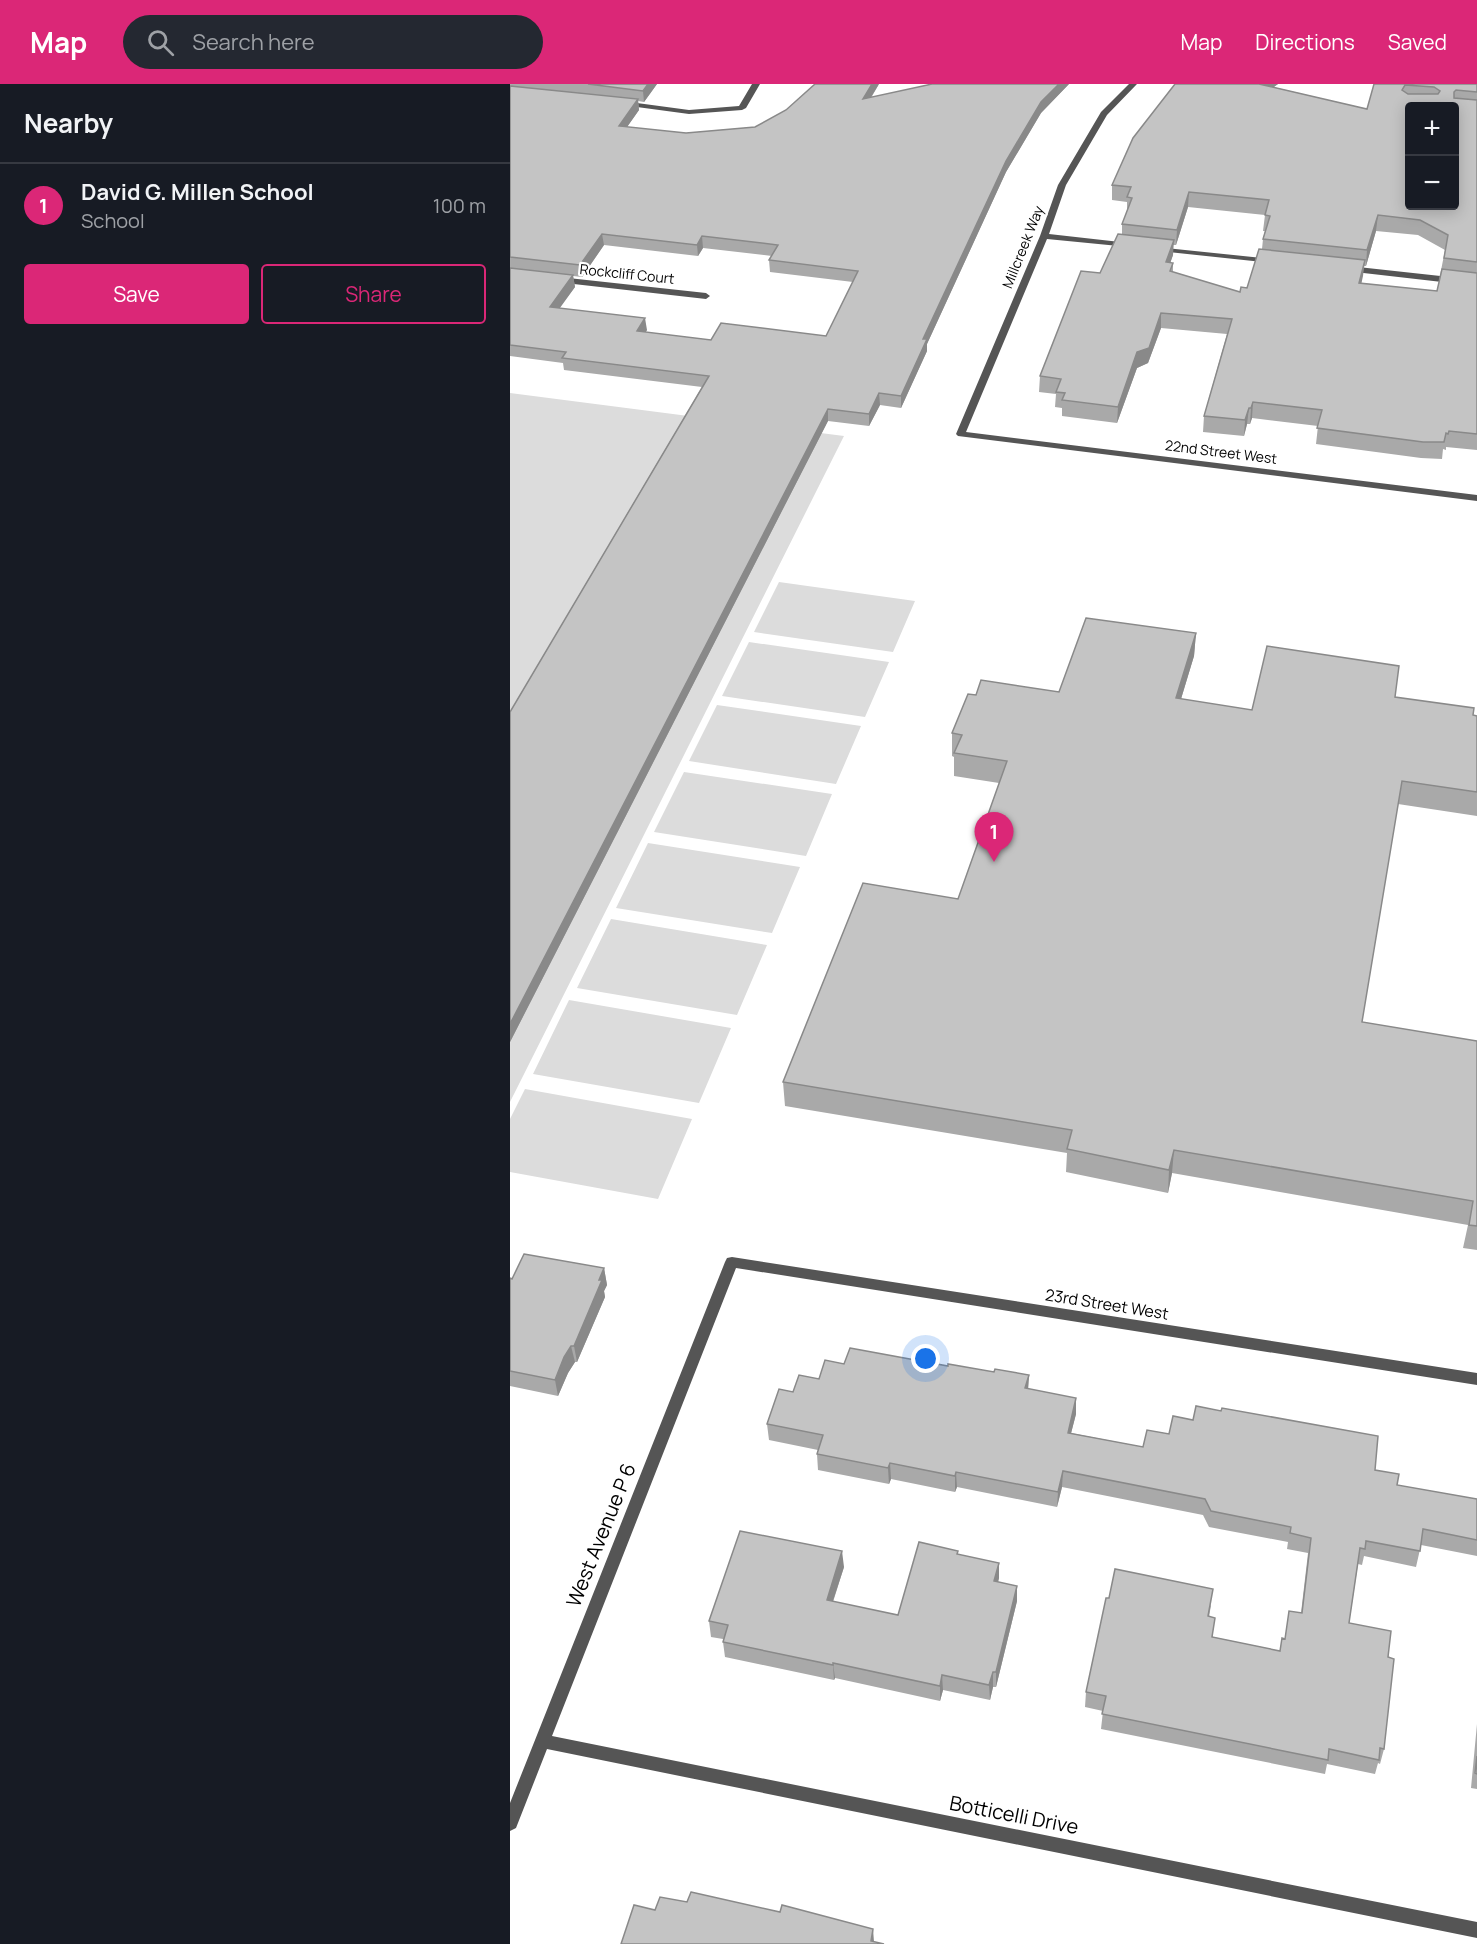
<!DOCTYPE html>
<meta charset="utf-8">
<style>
body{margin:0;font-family:Manrope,sans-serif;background:#242831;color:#f1f3f6}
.controls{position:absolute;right:18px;top:18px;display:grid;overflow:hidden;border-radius:6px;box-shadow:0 3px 15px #0003}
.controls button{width:54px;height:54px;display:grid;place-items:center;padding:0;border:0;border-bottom:2px solid #363941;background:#171b24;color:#f1f3f6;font:30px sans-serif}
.you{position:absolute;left:416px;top:1275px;width:21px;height:21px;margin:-15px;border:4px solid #fff;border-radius:50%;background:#1a73e8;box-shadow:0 0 0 9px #1a73e833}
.badge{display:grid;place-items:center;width:39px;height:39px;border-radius:50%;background:#db2777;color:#fff;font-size:20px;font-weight:700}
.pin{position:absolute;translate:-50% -50px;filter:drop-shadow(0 2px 3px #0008)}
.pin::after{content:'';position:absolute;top:32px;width:21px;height:18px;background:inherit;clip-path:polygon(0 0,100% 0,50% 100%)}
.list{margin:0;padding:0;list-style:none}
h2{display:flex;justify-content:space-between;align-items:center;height:78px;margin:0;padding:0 24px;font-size:26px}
h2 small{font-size:20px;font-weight:400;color:#9ea1a6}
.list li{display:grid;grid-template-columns:39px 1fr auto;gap:18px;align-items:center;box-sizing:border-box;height:84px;padding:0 24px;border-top:2px solid #363941}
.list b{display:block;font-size:22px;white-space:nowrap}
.list p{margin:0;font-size:20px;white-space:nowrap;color:#9ea1a6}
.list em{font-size:20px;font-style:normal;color:#9ea1a6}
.actions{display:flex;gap:12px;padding:18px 24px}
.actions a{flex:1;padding:14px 0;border:2px solid #db2777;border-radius:6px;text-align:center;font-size:21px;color:#db2777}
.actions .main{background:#db2777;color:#fff}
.icon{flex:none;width:33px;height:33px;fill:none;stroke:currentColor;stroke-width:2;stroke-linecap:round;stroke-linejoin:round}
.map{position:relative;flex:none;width:967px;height:1860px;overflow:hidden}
header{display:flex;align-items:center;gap:36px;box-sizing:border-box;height:84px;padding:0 30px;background:#db2777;color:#fff}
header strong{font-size:28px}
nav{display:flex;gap:33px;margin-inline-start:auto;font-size:21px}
.search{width:420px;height:54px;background:#242831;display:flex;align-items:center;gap:15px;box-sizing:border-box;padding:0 21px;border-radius:33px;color:#9ea1a6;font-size:22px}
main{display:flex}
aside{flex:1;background:#171b24}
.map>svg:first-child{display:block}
</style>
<header>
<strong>Map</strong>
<div class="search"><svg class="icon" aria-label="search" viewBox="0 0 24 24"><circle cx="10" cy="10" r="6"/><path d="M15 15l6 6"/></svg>Search here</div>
<nav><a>Map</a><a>Directions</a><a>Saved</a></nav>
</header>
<main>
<aside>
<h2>Nearby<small></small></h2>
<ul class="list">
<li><span class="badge">1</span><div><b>David G. Millen School</b><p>School</p></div><em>100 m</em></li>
</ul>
<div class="actions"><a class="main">Save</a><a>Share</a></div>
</aside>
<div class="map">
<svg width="967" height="1860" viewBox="0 0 967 1860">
<rect width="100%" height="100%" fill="#fff"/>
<path fill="#dcdcdc" d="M 0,309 L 334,352 L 0,1018 Z
M 269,498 L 405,517 L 383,568 L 244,548 Z
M 239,558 L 379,578 L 355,633 L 212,612 Z
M 207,621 L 351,642 L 326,700 L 179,677 Z
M 174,688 L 322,710 L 296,772 L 144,748 Z
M 138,759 L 290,783 L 262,849 L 106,824 Z
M 101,835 L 257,861 L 227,931 L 67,904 Z
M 59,916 L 221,944 L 189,1019 L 23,990 Z
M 15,1005 L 182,1035 L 148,1115 L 0,1088 L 0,1035 Z"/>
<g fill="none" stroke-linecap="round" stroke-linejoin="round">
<path fill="#555" fill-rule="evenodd" d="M 242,0 L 250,0 L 236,24 L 232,26 L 179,30 L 112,21 L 108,19 L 112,17 L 179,26 L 229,22 Z
M 619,0 L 627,0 L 597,31 L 556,101 L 539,150 L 619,159 L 623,161 L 619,163 L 537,155 L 456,348 L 967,411 L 967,417 L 448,352 L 446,350 L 530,152 L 548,101 L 591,28 Z
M 646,163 L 762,175 L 766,177 L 762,179 L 649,167 L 645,165 Z
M 839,182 L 967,196 L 967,202 L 836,187 L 836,183 Z
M 49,193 L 196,209 L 200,212 L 196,215 L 46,198 L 45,196 Z
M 222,1173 L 967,1289 L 967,1301 L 226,1184 L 42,1652 L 967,1838 L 967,1854 L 37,1665 L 6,1744 L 0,1747 L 0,1719 L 215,1178 L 217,1174 Z"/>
</g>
<path fill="#a9a9a9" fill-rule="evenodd" d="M 0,0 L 147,0 L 134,18 L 128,17 L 129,26 L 117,43 L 176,49 L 245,43 L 369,0 L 361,14 L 422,0 L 559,0 L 531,29 L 496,88 L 417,260 L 417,267 L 391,324 L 370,321 L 359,342 L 318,337 L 0,958 L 0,628 L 192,303 L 54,286 L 53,279 L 0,272 ZM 94,161 L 188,172 L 193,164 L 262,172 L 259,176 L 260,188 L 343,198 L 316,252 L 201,256 L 135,248 L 137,246 L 49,224 L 65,203 L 63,192 L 72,193 Z
M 665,0 L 768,0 L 763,3 L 857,25 L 864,0 L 967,0 L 967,366 L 936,363 L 936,366 L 933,365 L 932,375 L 911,374 L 806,360 L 808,342 L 742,334 L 740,340 L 737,340 L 734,352 L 693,348 L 694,332 L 717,250 L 651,244 L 638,279 L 627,284 L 607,339 L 552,332 L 552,324 L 545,323 L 546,310 L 529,308 L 530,292 L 590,189 L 612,150 L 612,140 L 617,128 L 617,118 L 602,116 L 602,101 ZM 678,123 L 755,131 L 753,147 L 755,147 L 753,155 L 752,165 L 737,204 L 730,208 L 663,188 L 663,179 L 660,179 L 663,171 L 663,161 L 666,161 ZM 866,147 L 908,151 L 935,166 L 927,207 L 851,199 L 854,182 L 856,182 Z
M 686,549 L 684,572 L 671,615 L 742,626 L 885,613 L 967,632 L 967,732 L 888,720 L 852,938 L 967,957 L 967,1166 L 953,1164 L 958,1141 L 662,1089 L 658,1109 L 556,1088 L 557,1069 L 275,1022 L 273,998 L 448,815 L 489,699 L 444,692 L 444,673 L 442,672 L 442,649 L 466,611 L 549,608 Z
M 94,1184 L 97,1201 L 94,1207 L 95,1213 L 67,1278 L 65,1278 L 58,1289 L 48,1312 L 0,1302 L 0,1194 Z
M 334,1280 L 438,1282 L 484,1288 L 519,1291 L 518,1304 L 566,1330 L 561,1349 L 633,1363 L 865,1386 L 887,1401 L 967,1415 L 967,1472 L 911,1461 L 906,1483 L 854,1472 L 852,1481 L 848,1480 L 839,1539 L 878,1573 L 874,1665 L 870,1680 L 868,1679 L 865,1690 L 817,1680 L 815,1690 L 591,1645 L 593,1627 L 575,1623 L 576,1608 L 701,1521 L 699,1533 L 703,1553 L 770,1567 L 775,1555 L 779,1527 L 791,1529 L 798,1469 L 777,1465 L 778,1458 L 699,1443 L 693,1431 L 552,1403 L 547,1423 L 447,1403 L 445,1408 L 381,1395 L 379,1400 L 308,1386 L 307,1370 L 308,1366 L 259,1356 L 257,1340 L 283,1308 Z
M 448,1467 L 448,1471 L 489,1494 L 488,1498 L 507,1502 L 507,1517 L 486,1603 L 483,1603 L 480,1616 L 433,1606 L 430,1617 L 325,1594 L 324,1596 L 215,1573 L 213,1558 L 213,1555 L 201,1553 L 199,1537 L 334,1483 L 323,1518 L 388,1531 Z
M 967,1640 L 967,1705 L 961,1704 Z"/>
<path fill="#898989" d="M 138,0 L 147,0 L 134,18 L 133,7 Z
M 362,0 L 369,0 L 353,26 L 353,15 Z
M 549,0 L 559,0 L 531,29 L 496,88 L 417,260 L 417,267 L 391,324 L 391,312 L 413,255 L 496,77 L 531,18 Z
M 749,0 L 768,0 L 748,15 Z
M 128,15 L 129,26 L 110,53 L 109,42 Z
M 679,108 L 678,123 L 666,161 L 667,146 Z
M 868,131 L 866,147 L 856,182 L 857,166 Z
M 92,150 L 94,161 L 72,193 L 70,181 Z
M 192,152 L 193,164 L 188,172 L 187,161 Z
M 664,156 L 663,171 L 655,194 L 656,178 Z
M 855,176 L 853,192 L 848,215 L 849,199 Z
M 63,191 L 65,203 L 42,235 L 40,223 Z
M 651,229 L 651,244 L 638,279 L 627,284 L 607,339 L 608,323 L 627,268 Z
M 135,234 L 137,246 L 129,259 L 127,247 Z
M 369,309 L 370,321 L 359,342 L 359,330 Z
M 743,318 L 742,334 L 740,340 L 741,324 Z
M 739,324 L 737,340 L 734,352 L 735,336 Z
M 318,325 L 318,337 L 0,958 L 0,940 Z
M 686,549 L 684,572 L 664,638 L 666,614 Z
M 664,1066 L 662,1089 L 658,1109 L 659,1086 Z
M 94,1184 L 97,1201 L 94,1207 L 95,1213 L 67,1278 L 64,1262 Z
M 61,1262 L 65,1278 L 58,1289 L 48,1312 L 45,1296 L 54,1273 Z
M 519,1291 L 518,1307 L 515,1304 Z
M 566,1314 L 566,1330 L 557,1365 L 558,1349 Z
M 380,1379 L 381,1395 L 379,1400 L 378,1384 Z
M 553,1387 L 552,1403 L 547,1423 L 548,1408 Z
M 446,1388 L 447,1403 L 445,1408 L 445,1392 Z
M 332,1467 L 334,1483 L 318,1532 L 317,1516 Z
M 489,1479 L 489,1494 L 484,1513 L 484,1497 Z
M 507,1502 L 507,1517 L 486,1603 L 486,1588 Z
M 323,1579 L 325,1594 L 324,1596 L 323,1581 Z
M 483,1588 L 483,1603 L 480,1616 L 479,1601 Z
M 432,1591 L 433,1606 L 430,1617 L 430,1602 Z
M 363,1845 L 364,1858 L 361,1857 Z"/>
<path fill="#c4c4c4" stroke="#898989" stroke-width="1.5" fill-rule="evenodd" d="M 78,0 L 138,0 L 133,7 Z
M 305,0 L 362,0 L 353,15 L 422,0 L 549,0 L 531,18 L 496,77 L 413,255 L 417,255 L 391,312 L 369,309 L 359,330 L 318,325 L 0,940 L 0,628 L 199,292 L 52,274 L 56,268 L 0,261 L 0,184 L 63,191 L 40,223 L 135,234 L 127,247 L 201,256 L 211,239 L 316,252 L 348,187 L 259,176 L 268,161 L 192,152 L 187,161 L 92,150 L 70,181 L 0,173 L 0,2 L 128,15 L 109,42 L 176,49 L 245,43 L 276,26 Z
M 665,0 L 749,0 L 857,25 L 864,0 L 967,0 L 967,8 L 946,6 L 944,8 L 944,14 L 967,16 L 967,178 L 934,174 L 938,151 L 910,136 L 868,131 L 857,166 L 753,155 L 760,132 L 755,131 L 759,116 L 679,108 L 667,146 L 612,140 L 622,114 L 617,113 L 621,103 L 602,101 L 623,54 ZM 895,1 L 924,3 L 930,7 L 928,10 L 898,10 L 892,6 ZM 900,22 L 945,22 L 945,122 L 900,122 Z
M 608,150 L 664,156 L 656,178 L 663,179 L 660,187 L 730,208 L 731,203 L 737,204 L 749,165 L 855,176 L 849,199 L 927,207 L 932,185 L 967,189 L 967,350 L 939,347 L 938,350 L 936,349 L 934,358 L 913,358 L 807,344 L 812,326 L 743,318 L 741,324 L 739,324 L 735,336 L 694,332 L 722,235 L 651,229 L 639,264 L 627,268 L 608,323 L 552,316 L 555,309 L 546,308 L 551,295 L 530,292 L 571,187 L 590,189 Z
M 576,534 L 686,549 L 666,614 L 742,626 L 757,562 L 889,582 L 885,613 L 964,624 L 963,631 L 967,632 L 967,708 L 892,697 L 852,938 L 967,957 L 967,1142 L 959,1141 L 963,1117 L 664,1066 L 659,1086 L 557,1065 L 562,1046 L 273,998 L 353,799 L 448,815 L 497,677 L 444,669 L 452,651 L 442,649 L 458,610 L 466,611 L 471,596 L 549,608 Z
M 14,1170 L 94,1184 L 89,1196 L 92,1196 L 64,1262 L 61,1262 L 54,1273 L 45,1296 L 0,1287 L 0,1194 L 2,1195 Z
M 340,1264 L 438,1282 L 438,1280 L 484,1288 L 485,1285 L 519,1291 L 515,1304 L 566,1314 L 558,1349 L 633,1363 L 637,1346 L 659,1350 L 663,1332 L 683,1336 L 686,1322 L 711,1327 L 712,1324 L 868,1352 L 865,1386 L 889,1390 L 887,1401 L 967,1415 L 967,1456 L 913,1445 L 910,1467 L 856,1457 L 855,1465 L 850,1464 L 839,1539 L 881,1547 L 878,1573 L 884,1575 L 874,1665 L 870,1664 L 869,1676 L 819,1665 L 818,1676 L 592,1630 L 596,1612 L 576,1608 L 596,1514 L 599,1514 L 605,1485 L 703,1505 L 698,1532 L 705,1534 L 702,1553 L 770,1567 L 772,1554 L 775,1555 L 779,1527 L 792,1529 L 801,1454 L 780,1449 L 781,1443 L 701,1427 L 695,1415 L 553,1387 L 548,1408 L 446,1388 L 445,1392 L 380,1379 L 378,1384 L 307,1370 L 313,1351 L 257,1340 L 269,1305 L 283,1308 L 289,1291 L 309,1295 L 315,1276 L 334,1280 Z
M 230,1447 L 332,1467 L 317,1516 L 388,1531 L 409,1458 L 448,1467 L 447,1470 L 489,1479 L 484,1497 L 507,1502 L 486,1588 L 483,1588 L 479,1601 L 432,1591 L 430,1602 L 323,1579 L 323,1581 L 213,1558 L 218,1541 L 199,1537 Z
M 967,1672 L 967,1690 L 965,1689 Z
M 181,1808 L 270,1828 L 272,1821 L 363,1845 L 361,1857 L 374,1860 L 111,1860 L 124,1821 L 145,1826 L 150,1813 L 177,1818 Z"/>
<g text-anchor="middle" stroke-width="4.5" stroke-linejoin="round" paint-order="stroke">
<g font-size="14" fill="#000" stroke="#fff">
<text transform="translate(513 163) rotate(-68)" y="5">Millcreek Way</text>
<text transform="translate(117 190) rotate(6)" y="5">Rockcliff Court</text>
<text transform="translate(711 368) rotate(7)" y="5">22nd Street West</text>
</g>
<g font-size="16" fill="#000" stroke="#fff">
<text transform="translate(597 1220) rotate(9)" y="6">23rd Street West</text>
</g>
<g font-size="20" fill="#000" stroke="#fff">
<text transform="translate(91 1451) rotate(-68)" y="7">West Avenue P 6</text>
<text transform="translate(504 1731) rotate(11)" y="7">Botticelli Drive</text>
</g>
</g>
</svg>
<div class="controls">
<button>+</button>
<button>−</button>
</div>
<div class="you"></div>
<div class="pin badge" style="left:484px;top:778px">1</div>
</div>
</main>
